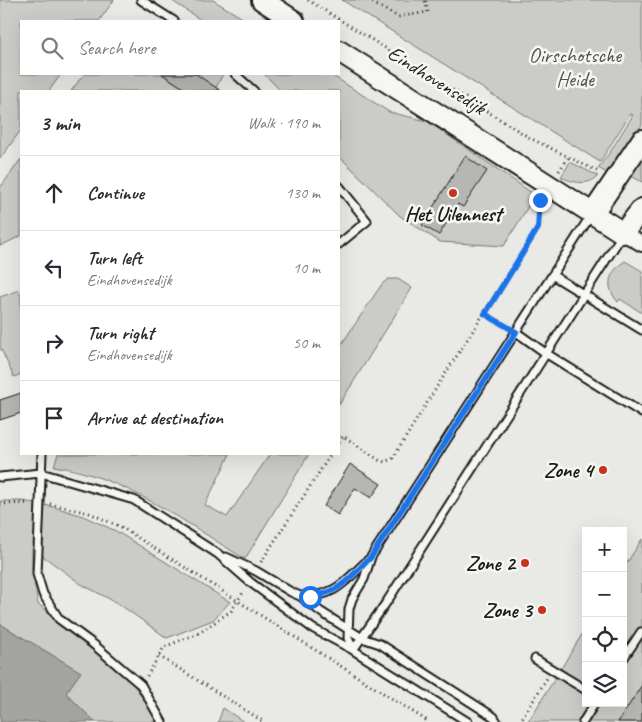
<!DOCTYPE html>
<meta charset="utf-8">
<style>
body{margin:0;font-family:Caveat,sans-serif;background:#f2f2f3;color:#2b2b33}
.controls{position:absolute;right:15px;bottom:15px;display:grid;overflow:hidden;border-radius:0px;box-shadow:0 5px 20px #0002}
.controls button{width:45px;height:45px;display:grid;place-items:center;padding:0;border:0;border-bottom:1px solid #e1e1e2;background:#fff;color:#2b2b33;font:25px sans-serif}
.stop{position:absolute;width:15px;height:15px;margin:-11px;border:4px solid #1a73e8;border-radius:50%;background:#fff}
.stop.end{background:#1a73e8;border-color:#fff;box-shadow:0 1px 5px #0008}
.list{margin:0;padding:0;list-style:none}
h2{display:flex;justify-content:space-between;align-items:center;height:65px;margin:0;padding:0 20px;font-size:21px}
h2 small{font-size:16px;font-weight:400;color:#7c7c81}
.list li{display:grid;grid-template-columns:32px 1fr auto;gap:15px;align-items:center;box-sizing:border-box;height:75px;padding:0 20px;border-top:1px solid #e1e1e2}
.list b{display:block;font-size:19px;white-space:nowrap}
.list p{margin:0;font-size:16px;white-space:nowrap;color:#7c7c81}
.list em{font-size:16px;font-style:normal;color:#7c7c81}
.icon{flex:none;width:28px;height:28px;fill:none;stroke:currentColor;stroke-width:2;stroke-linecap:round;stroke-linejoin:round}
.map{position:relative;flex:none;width:642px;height:722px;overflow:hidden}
.search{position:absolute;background:#fff;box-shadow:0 5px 20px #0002;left:20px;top:20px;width:320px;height:55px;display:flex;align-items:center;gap:12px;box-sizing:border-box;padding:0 18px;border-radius:0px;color:#7c7c81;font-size:19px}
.panel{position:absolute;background:#fff;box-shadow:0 5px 20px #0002;left:20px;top:90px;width:320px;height:365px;border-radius:0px}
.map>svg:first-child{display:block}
</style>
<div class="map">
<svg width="642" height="722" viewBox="0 0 642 722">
<rect width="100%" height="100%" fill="#e9e9e5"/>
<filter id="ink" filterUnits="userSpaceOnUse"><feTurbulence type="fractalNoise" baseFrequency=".02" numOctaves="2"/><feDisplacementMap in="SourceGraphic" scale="10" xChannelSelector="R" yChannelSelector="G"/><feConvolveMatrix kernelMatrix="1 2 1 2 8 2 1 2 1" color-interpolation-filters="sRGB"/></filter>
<g filter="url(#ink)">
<path fill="#cbcbc7" stroke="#747472" d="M 0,0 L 114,0 L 99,21 L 21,21 L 21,74 L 61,74 L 49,91 L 21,91 L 21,130 L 0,159 Z
M 171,0 L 213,0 L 247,21 L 202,21 Z
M 342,0 L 642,0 L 642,125 L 616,165 L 607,173 L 598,168 L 610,152 L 633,115 L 630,114 L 600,162 Z
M 84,74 L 223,74 L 214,91 L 71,91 Z
M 264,74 L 330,74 L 389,112 L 427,121 L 535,195 L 504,246 L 440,242 L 400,216 L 339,156 L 339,91 L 281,91 Z
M 21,159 L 21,236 L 0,246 L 0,188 Z
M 642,159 L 642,182 L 631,176 Z
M 570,162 L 598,176 C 587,187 573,182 561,177 Z
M 625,261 L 642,271 L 642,313 L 620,299 L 618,302 C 604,286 609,272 625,261 Z
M 388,279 L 398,279 L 412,288 L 339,405 L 339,348 L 382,284 Z
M 19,290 L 21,297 L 21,374 L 14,377 L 0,347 L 0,297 Z
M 58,454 L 230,454 L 205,505 L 227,517 L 270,454 L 309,454 L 245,559 C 184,522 126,477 54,466 Z
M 0,501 L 23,501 L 54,507 L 83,516 L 116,531 L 230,602 L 213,620 L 167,638 L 119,604 L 81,584 L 32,548 L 32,569 L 38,604 L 126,673 L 159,722 L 95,722 L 66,693 L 80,672 L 0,624 Z
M 642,539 L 642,722 L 528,722 L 586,628 L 586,703 L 623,703 L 623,569 Z
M 223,708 L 244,722 L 218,722 Z"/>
<path fill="#a3a3a1" stroke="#6d6d6c" d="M 0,624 L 81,672 L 66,693 L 95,722 L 0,722 Z"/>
<path fill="#b6b6b3" stroke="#1c1c1c" d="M 162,74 L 196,74 L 221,91 L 188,91 Z
M 465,156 L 487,171 L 463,207 L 458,204 L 439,235 L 422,225 Z
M 21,393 L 21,413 L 0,420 L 0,400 Z
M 350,464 L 381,484 L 371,498 L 355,488 L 338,515 L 324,506 Z
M 642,685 L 642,722 L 618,722 Z"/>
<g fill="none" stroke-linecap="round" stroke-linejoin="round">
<g stroke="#1c1c1c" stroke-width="11">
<path id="lane" d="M 141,0 L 174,21
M 235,74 L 254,91
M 339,186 L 367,221 L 339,244
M 552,275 L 642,330
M 516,332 L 547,354 L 642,413
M 42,454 L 37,574 L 43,594 L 59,619 L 93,644 L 141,685 L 162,722
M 0,477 L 41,473 L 134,500 L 218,554 L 250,582 L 312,628 L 353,650 L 468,722
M 226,557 L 256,571 L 291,592 L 300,596 L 321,612 L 362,638 L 380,644 L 494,717 L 497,722
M 301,596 C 335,598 346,580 369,559
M 353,649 L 348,638 L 349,609 L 352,599 L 364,579 L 371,557 L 591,215
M 353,650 L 388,600 L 622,235
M 535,659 L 586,690
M 623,659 L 641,632
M 583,722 L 595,703"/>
</g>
<g stroke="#1c1c1c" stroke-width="18">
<path id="street" d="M 623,233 L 642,244"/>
</g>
<g stroke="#1c1c1c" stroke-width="24">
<path id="secondary" d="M 262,0 L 294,21
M 339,51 L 623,233 L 642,209
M 593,213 L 642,140"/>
</g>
<path stroke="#1c1c1c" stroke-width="3" stroke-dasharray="1 4" stroke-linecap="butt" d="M 308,0 L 530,138 L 599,172
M 368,0 L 398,17 L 428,12 L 425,0
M 559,171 L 568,158
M 485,314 L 506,326
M 339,442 L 343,436 L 379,460 L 385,462 L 393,458 L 438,385 L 535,234 L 538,228 L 540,200
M 0,504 L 29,503
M 50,504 L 89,513 L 121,527 L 429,722
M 261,562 L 331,454
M 159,656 L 264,722
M 147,676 L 164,647 L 199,633 L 231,611 L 244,591
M 520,722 L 547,678"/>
<use href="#lane" stroke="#f6f6f2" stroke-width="7"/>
<use href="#street" stroke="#f6f6f2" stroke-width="14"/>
<use href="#secondary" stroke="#f6f6f2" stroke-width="20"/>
</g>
</g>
<g fill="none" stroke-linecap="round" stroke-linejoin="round" filter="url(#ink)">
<path stroke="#1a73e8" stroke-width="6" d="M 310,597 C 342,592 349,578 371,557 L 516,332 L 485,314 L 538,228 L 540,200"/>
</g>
<g fill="#c8321e" stroke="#f6f6f2" stroke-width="2">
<circle cx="453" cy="193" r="5"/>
<circle cx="603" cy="470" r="5"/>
<circle cx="525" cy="563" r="5"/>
<circle cx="542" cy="610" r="5"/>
</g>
<g text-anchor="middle" stroke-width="5" stroke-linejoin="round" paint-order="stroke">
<g font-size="21" fill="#51514f" stroke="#f6f6f2">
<text x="575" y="62">Oirschotsche<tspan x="575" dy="24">Heide</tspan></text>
</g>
<g font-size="21" fill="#1c1c1c" stroke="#f6f6f2">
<text transform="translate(437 80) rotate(32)" y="7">Eindhovensedijk</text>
</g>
<g font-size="21" font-weight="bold" fill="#1c1c1c" stroke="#f6f6f2" text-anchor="end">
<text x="453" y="221" text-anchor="middle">Het Uilennest</text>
<text x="593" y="477">Zone 4</text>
<text x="515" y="570">Zone 2</text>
<text x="532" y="617">Zone 3</text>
</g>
</g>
</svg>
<div class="controls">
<button>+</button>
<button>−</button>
<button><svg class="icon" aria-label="locate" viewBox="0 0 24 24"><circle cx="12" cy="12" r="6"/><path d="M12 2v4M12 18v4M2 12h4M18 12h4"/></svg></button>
<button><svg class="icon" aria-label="layers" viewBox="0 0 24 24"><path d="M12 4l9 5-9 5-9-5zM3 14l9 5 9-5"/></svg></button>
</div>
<div class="stop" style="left:310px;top:597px"></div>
<div class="stop end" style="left:540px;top:200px"></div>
<div class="search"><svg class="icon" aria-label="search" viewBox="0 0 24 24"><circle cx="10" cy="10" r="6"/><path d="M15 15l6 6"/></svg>Search here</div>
<section class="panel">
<h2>3 min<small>Walk · 190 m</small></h2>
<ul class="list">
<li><svg class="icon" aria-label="ahead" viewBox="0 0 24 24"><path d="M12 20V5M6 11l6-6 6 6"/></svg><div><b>Continue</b></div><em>130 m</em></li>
<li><svg class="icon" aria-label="left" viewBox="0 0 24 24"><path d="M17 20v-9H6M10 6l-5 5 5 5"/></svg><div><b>Turn left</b><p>Eindhovensedijk</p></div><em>10 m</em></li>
<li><svg class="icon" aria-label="right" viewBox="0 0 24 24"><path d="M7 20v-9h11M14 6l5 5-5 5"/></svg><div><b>Turn right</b><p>Eindhovensedijk</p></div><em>50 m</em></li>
<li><svg class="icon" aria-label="arrive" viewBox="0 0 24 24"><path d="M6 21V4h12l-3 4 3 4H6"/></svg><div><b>Arrive at destination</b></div></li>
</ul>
</section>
</div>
